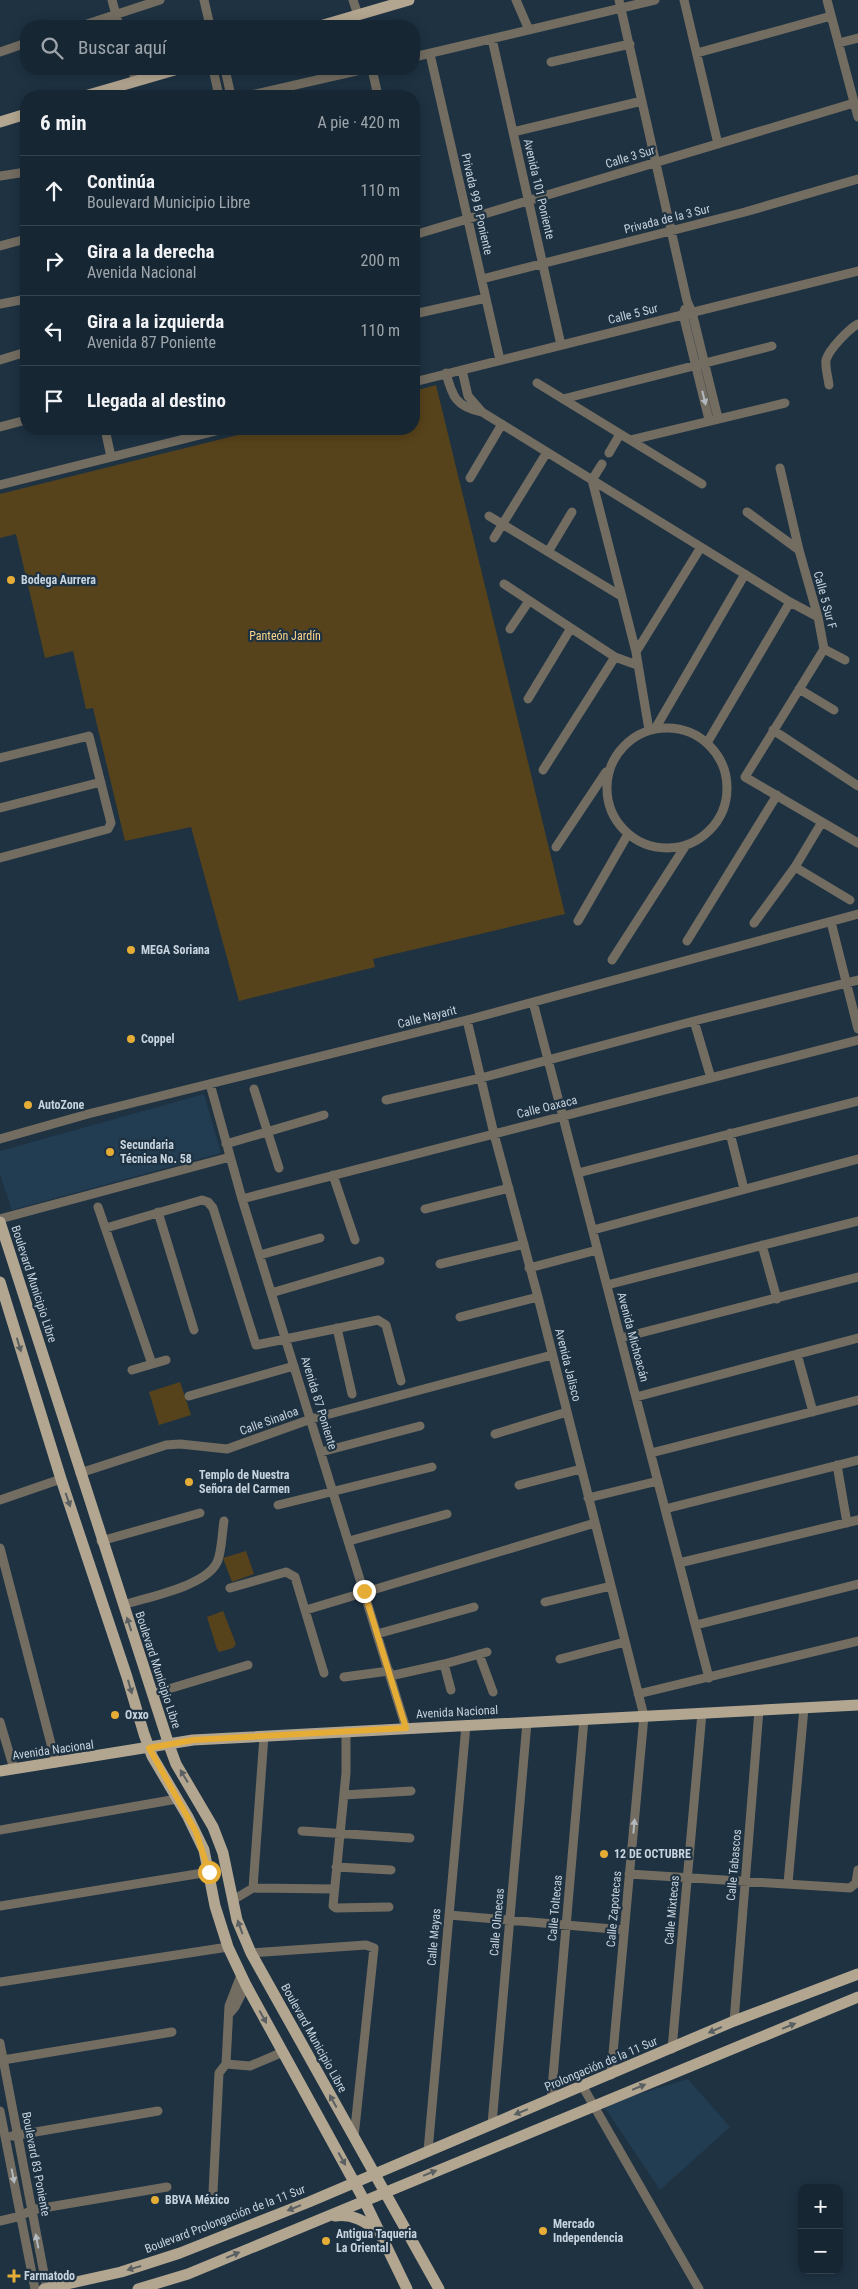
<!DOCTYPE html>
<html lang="es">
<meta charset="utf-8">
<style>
body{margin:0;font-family:"Roboto Condensed",sans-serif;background:#23323e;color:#f1f3f6}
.controls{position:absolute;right:15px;bottom:15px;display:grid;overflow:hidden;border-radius:10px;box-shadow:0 2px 12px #0003}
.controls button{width:45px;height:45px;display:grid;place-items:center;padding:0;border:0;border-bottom:1px solid #35434d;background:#162632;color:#f1f3f6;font:25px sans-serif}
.stop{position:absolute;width:15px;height:15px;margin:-11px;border:4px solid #e5ad36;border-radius:50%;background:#fff}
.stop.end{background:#e5ad36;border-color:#fff;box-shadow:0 1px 5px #0008}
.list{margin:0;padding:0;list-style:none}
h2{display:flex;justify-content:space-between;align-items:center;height:65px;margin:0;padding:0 20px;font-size:21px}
h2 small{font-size:16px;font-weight:400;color:#9ea5ac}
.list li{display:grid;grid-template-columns:32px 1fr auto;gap:15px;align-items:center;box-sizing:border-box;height:70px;padding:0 20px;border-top:1px solid #35434d}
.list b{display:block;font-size:19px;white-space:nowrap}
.list p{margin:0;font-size:16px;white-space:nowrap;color:#9ea5ac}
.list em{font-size:16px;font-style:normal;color:#9ea5ac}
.icon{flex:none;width:28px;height:28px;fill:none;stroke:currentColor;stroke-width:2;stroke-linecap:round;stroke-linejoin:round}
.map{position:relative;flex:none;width:858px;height:2289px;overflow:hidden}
.search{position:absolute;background:#162632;box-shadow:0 2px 12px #0003;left:20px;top:20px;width:400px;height:55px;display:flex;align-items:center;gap:12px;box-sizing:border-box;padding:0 18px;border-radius:20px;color:#9ea5ac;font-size:19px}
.panel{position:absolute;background:#162632;box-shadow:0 2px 12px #0003;left:20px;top:90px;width:400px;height:345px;border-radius:20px}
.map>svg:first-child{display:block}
</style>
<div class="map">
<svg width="858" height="2289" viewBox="0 0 858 2289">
<rect width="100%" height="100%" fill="#1e3242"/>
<path fill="#223c51" d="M 204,1094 L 221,1153 L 12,1210 L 0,1174 L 0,1151 Z
M 688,2079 L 730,2127 L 660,2190 L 603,2105 Z"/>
<path fill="#57431b" d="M 436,385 L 565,914 L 373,959 L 375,967 L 239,1001 L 191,827 L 125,841 L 93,708 L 86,709 L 73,651 L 45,658 L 16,534 L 0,538 L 0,494 L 262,429 L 414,429 L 414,391 Z
M 180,1382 L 191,1415 L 159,1425 L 149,1392 Z
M 246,1551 L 254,1574 L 232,1582 L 223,1558 Z
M 223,1611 L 236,1644 L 233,1648 L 219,1652 L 217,1649 L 207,1617 Z"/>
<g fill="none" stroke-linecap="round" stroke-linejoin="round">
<path stroke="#726c61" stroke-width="9" d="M 112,0 L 119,26
M 204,0 L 210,26
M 353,0 L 358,15
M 516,0 L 529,30
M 619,0 L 687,301 L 692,312 L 718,418
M 684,0 L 718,144
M 827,0 L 858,117
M 81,26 L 160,0
M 492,39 L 561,345
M 839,43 L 858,38
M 0,52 L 26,43
M 697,53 L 831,16
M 430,54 L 500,360
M 414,57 L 655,0
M 551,62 L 630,44
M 132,69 L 136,81
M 213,69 L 219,96
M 225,69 L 231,96
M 372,69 L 378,96
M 247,96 L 365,69
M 513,132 L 642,101
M 0,176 L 26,172
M 414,235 L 854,103
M 0,246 L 26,239
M 482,279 L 745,212 L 858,179
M 0,304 L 26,299
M 685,309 L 683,314 L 709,420
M 414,314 L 486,298
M 0,360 L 26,352
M 462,370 L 468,396 L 482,412 L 790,602 L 818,617
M 446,373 C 452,396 456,407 482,412
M 414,382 L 858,271
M 537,383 L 702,484
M 829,385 C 828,377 825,367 826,360 C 829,349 849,329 858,324
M 563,399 L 772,346
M 0,427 L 26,420
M 105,429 L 111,457
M 631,440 L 785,403
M 609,453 L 620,434
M 602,464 L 592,480 L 636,652 L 649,730
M 470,478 L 502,424
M 0,485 L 224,429
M 747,512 L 799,550
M 489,516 L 621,596
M 494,538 L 547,452
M 548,552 L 572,512
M 504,584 L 615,657 L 637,665
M 510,629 L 529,601
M 824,649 L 845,660
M 636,652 L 701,547
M 799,689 L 834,710
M 528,699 L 571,628
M607 788a60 60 0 1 1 120 0a60 60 0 1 1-120 0Z
M 655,729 L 745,574
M 773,730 L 858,786
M 707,743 L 790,602
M 0,758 L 89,736 L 111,823 L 108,829 L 0,858
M 543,770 L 615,657
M 745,777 L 824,649 L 818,617 L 799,550 L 780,468
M 745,777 L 858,843
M 0,808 L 101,782
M 556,847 L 606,772
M 795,867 L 850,900
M 578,921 L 628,834
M 831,922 L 858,1029
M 754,923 L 795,867 L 822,822
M 687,941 L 777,795
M 612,960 L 686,845
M 533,1002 L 709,1678
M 467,1020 L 494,1134 L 538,1297 L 644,1716 L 611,2075
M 694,1021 L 711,1078
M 210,1084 L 242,1199 L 406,1728
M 254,1089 L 279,1168
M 386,1100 L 481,1078 L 694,1021 L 858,980
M 730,1133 L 744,1189
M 0,1139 L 88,1114 L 467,1020 L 858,914
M 226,1144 L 324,1115
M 578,1173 L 858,1101
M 333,1175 L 355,1240
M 242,1199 L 858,1040
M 98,1207 L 152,1364
M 425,1209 L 509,1188
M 158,1212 L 194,1330
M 0,1219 L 230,1157
M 106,1228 L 202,1200 L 208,1202 L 213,1208 L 256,1345 L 378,1320 L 386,1325 L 401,1381
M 593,1230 L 858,1159
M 762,1245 L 777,1299
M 260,1255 L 320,1238
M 440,1264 L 524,1244
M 529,1268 L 597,1250
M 607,1285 L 858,1221
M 271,1293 L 380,1261
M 460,1317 L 538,1297
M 337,1328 L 352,1394
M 621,1338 L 858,1277
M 797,1354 L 813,1412
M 132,1370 L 166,1360
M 189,1396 L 294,1366
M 636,1397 L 858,1338
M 495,1434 L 567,1412
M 321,1452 L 420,1426
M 651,1453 L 858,1400
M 837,1465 L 847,1523
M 80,1473 L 166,1445 L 180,1444 L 227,1449 L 311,1419 L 552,1355
M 519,1485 L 581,1469
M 588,1498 L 658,1481
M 0,1500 L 61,1479
M 278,1505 L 432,1467
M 665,1509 L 858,1460
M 101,1541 L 200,1513
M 349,1541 L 447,1514
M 0,1548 L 56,1763
M 679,1563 L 858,1520
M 230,1588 L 286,1572 L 295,1577 L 324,1673
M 545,1602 L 611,1586
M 123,1605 C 147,1597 209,1586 218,1560 C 222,1548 222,1533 224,1521
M 306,1610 L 595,1523
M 696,1625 L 858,1584
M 377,1634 L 474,1607
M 479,1654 L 493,1692
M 560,1659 L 625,1642
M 444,1664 L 451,1690
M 390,1676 L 444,1664 L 487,1652
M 344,1677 L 389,1671
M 152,1694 L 248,1665
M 638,1694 L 858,1641
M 0,1722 L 14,1769
M 346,1731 L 346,1773 L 333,1906 L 336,1908 L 389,1907
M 344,1795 L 411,1791
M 0,1830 L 177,1799
M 302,1831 L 410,1838
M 336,1867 L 391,1870
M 629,1874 L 850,1888 L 856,1883 L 858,1870
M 788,1883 L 804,1708
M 253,1888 L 264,1736
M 233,1900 L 253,1888 L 334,1889
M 0,1906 L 209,1872
M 449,1915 L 624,1930
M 251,1953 L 366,1945 L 374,1948 L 354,2137
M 0,1982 L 228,1947
M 229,2014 L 235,2007 L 246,1985
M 734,2021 L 759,1710
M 0,2043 L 47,2289
M 672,2049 L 702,1713
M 3,2060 L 172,2032
M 226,2064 L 250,2066 L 283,2052
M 583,2087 L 699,2289
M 551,2100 L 584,1719
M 0,2111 L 35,2289
M 492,2124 L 527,1722
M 12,2136 L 158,2111
M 428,2151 L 466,1725
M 213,2192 L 219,2073 L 226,2064 L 229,2006 L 241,1975
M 0,2221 L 21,2216 L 31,2210 L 167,2187"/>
<path stroke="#b3a691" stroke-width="11" d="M 320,26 L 409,0
M 85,96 L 178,69
M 0,122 L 26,114
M 0,1222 L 169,1745 L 176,1764 L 213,1827 L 223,1853 L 237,1920 L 251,1953 L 439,2289
M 0,1282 L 61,1479 L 127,1677 L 144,1734 L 152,1756 L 188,1817 L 204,1850 L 215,1906 L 228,1947 L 246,1985 L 364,2200 L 407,2289
M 0,1771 L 193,1740 L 858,1705
M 335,2216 C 352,2213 366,2222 379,2232
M 44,2289 L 121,2272 L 180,2253 L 309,2202 L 734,2021 L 858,1974
M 138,2289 L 188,2274 L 858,1997"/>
</g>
<defs><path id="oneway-solid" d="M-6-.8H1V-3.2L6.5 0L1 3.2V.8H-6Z" transform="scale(1.25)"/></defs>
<g fill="#b2b9be">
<use href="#oneway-solid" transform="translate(704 398) rotate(76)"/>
<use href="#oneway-solid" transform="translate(634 1826) rotate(-85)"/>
<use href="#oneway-solid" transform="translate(13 2176) rotate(79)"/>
<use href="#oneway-solid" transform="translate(37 2241) rotate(-101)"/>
</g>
<g fill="#5a6062">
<use href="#oneway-solid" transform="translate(19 1345) rotate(73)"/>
<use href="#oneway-solid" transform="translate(68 1500) rotate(71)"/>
<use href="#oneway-solid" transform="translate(129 1624) rotate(-108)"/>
<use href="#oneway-solid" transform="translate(130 1687) rotate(74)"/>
<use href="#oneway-solid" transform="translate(184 1776) rotate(-121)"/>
<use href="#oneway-solid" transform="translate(240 1927) rotate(-110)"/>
<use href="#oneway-solid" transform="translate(263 2017) rotate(61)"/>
<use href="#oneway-solid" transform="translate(789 2026) rotate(-22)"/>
<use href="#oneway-solid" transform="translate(715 2030) rotate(156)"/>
<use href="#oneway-solid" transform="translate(639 2087) rotate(-22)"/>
<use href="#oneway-solid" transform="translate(333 2101) rotate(-119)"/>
<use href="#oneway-solid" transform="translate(521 2112) rotate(158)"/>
<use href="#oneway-solid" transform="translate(342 2159) rotate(61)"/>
<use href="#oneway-solid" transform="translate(430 2173) rotate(-22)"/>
<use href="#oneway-solid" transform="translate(294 2208) rotate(158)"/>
<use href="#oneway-solid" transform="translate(233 2255) rotate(-23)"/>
<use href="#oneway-solid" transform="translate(134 2268) rotate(164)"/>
</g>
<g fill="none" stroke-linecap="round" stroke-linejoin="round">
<path stroke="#e5ad36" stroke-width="6" d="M 209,1872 L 196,1832 L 149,1748 L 193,1740 L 406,1728 L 364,1591"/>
</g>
<g fill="#e5ad36" stroke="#1e3242" stroke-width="2">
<circle cx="11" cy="580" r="5"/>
<circle cx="131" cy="950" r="5"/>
<circle cx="131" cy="1039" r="5"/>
<circle cx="28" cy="1105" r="5"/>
<circle cx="110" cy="1152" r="5"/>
<circle cx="189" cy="1482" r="5"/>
<circle cx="115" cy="1715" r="5"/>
<circle cx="604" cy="1854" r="5"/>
<circle cx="155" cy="2200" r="5"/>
<circle cx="543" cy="2231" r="5"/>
<circle cx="326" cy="2241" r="5"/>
<path d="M11.5 2268.5h5v5h5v5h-5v5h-5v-5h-5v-5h5z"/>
</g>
<g text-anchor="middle" stroke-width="4.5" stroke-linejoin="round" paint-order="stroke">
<g font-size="12" fill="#c7d3dd" stroke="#1e3242">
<text transform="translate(630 157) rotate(-17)" y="4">Calle 3 Sur</text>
<text transform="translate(539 189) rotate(77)" y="4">Avenida 101 Poniente</text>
<text transform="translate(477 204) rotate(77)" y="4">Privada 99 B Poniente</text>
<text transform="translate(667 219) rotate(-14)" y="4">Privada de la 3 Sur</text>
<text transform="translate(633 314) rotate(-14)" y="4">Calle 5 Sur</text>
<text transform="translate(825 600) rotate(75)" y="4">Calle 5 Sur F</text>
<text transform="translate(427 1017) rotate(-14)" y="4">Calle Nayarit</text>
<text transform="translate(547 1107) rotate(-14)" y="4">Calle Oaxaca</text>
<text transform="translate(34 1284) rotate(72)" y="4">Boulevard Municipio Libre</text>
<text transform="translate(633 1337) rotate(75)" y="4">Avenida Michoacán</text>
<text transform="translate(568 1365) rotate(76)" y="4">Avenida Jalisco</text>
<text transform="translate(319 1403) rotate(73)" y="4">Avenida 87 Poniente</text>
<text transform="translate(269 1421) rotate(-20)" y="4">Calle Sinaloa</text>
<text transform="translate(158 1670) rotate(72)" y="4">Boulevard Municipio Libre</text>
<text transform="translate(457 1712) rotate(-3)" y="4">Avenida Nacional</text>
<text transform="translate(53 1750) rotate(-8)" y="4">Avenida Nacional</text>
<text transform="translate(734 1865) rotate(-85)" y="4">Calle Tabascos</text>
<text transform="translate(555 1908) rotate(-85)" y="4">Calle Toltecas</text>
<text transform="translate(614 1909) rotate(-85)" y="4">Calle Zapotecas</text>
<text transform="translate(672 1910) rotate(-85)" y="4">Calle Mixtecas</text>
<text transform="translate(497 1922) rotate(-85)" y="4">Calle Olmecas</text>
<text transform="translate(434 1937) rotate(-85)" y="4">Calle Mayas</text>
<text transform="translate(314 2038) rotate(61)" y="4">Boulevard Municipio Libre</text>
<text transform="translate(601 2064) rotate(-23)" y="4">Prolongación de la 11 Sur</text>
<text transform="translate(36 2164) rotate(79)" y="4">Boulevard 83 Poniente</text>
<text transform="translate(225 2219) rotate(-21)" y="4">Boulevard Prolongación de la 11 Sur</text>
</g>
<g font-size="12" font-weight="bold" fill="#c7d3dd" stroke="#1e3242" text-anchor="start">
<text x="21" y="584">Bodega Aurrera</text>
<text x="141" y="954">MEGA Soriana</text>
<text x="141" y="1043">Coppel</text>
<text x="38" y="1109">AutoZone</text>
<text x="120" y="1149">Secundaria<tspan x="120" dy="14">Técnica No. 58</tspan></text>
<text x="199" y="1479">Templo de Nuestra<tspan x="199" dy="14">Señora del Carmen</tspan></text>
<text x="125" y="1719">Oxxo</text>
<text x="614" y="1858">12 DE OCTUBRE</text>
<text x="165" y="2204">BBVA México</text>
<text x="553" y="2228">Mercado<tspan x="553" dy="14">Independencia</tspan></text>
<text x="336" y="2238">Antigua Taqueria<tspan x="336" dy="14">La Oriental</tspan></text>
<text x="24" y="2280">Farmatodo</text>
</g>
<g font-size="12" fill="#ffd68b" stroke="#1e3242">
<text x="285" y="640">Panteón Jardín</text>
</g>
</g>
</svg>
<div class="controls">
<button>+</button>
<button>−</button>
</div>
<div class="stop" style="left:209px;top:1872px"></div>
<div class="stop end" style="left:364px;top:1591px"></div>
<div class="search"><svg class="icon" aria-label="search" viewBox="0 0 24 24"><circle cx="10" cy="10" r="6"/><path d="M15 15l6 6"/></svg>Buscar aquí</div>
<section class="panel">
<h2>6 min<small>A pie · 420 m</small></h2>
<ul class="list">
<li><svg class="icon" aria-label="ahead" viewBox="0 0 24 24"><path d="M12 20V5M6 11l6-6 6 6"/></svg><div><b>Continúa</b><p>Boulevard Municipio Libre</p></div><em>110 m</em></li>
<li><svg class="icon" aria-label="right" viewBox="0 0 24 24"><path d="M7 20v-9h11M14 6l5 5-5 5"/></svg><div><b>Gira a la derecha</b><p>Avenida Nacional</p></div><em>200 m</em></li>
<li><svg class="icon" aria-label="left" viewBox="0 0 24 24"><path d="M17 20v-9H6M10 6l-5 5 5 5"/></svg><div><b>Gira a la izquierda</b><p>Avenida 87 Poniente</p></div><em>110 m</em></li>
<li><svg class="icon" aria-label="arrive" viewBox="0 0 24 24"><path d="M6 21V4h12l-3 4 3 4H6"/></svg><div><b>Llegada al destino</b></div></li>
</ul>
</section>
</div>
